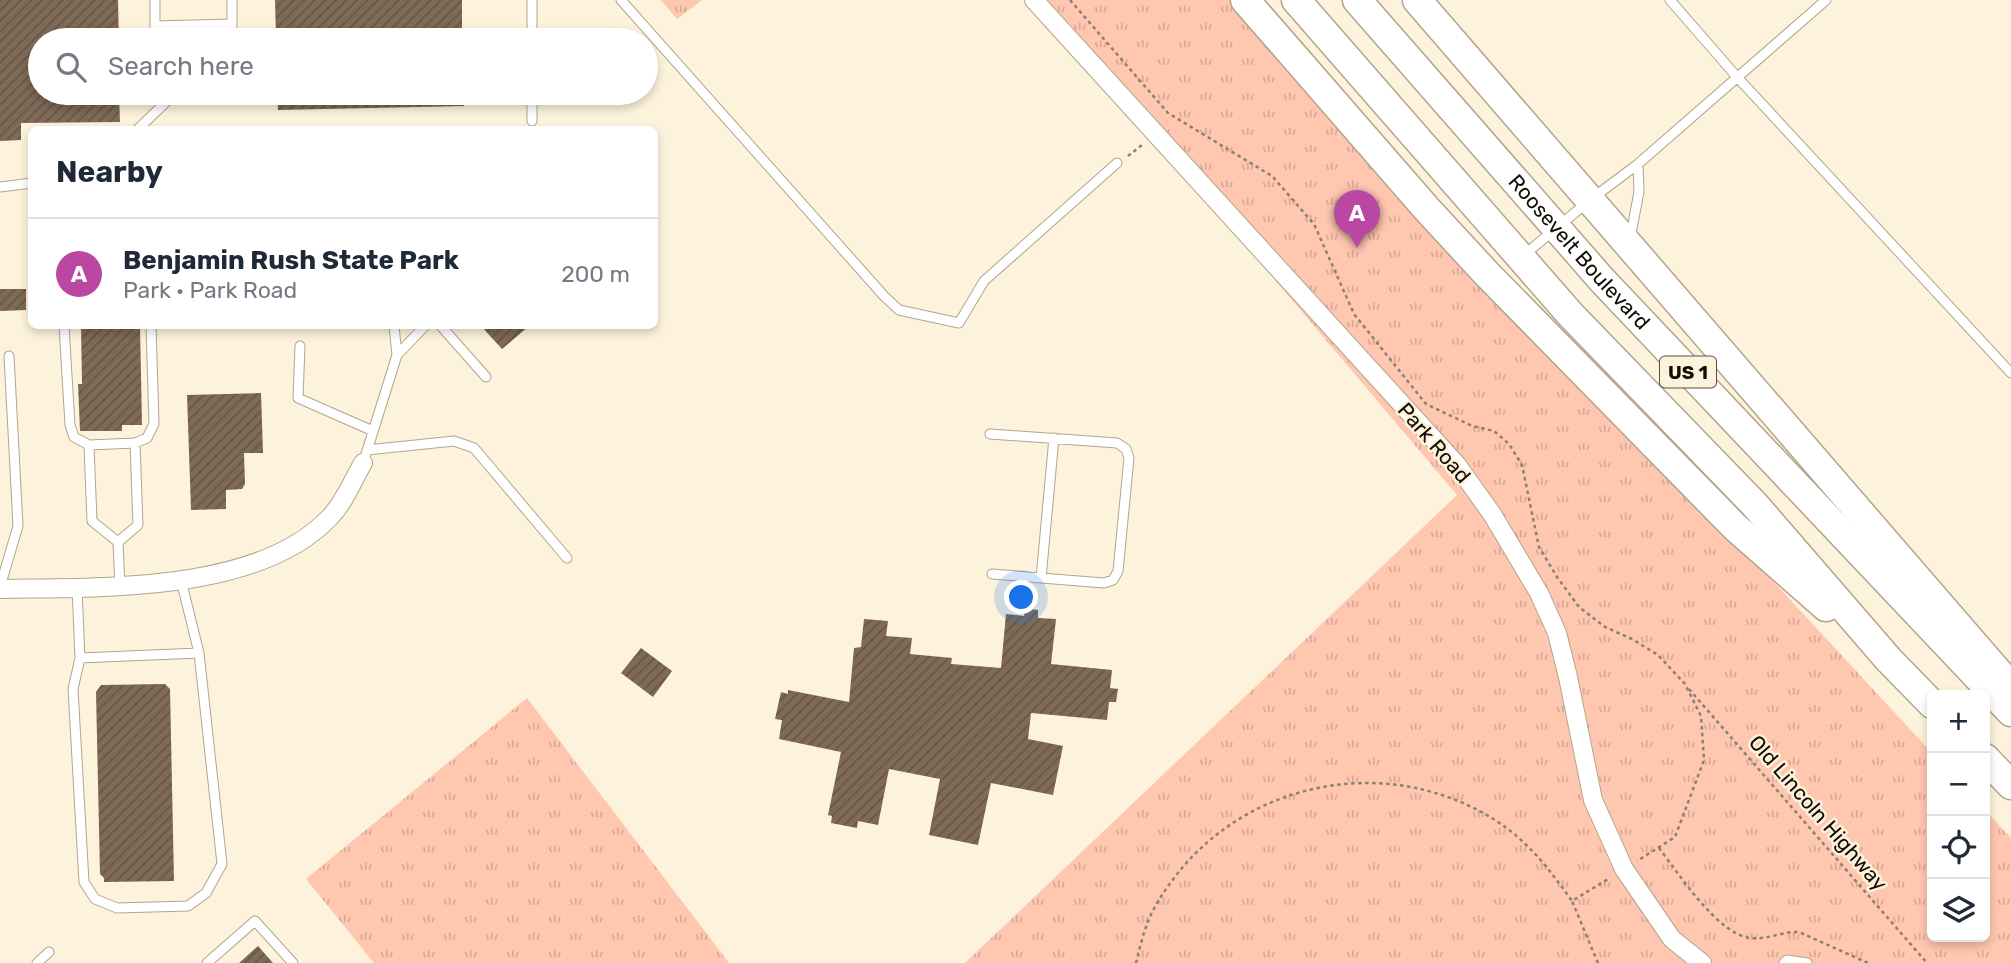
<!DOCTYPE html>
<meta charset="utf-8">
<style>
body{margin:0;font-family:Rubik,sans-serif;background:#f2f2f3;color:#1f2937}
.controls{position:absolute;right:21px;bottom:21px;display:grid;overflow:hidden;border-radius:10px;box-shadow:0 4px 10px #0003}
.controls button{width:63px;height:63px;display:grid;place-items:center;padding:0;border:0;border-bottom:2px solid #e0e1e3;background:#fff;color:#1f2937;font:35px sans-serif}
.you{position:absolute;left:1022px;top:598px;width:24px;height:24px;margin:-18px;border:5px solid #fff;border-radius:50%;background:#1a73e8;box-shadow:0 0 0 10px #1a73e833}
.badge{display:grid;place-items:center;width:46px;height:46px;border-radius:50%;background:#ba48a3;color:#fff;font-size:23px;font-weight:700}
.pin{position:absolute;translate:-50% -58px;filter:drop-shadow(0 2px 4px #0008)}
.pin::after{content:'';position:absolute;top:37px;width:24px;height:21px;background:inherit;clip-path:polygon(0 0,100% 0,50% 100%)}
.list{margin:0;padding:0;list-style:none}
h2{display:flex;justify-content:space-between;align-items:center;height:91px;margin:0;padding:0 28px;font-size:30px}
h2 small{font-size:23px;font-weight:400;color:#747a83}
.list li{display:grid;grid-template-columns:46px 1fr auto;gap:21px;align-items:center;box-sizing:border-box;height:112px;padding:0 28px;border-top:2px solid #e0e1e3}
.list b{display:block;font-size:26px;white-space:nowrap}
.list p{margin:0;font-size:23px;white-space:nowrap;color:#747a83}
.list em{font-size:23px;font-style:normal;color:#747a83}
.icon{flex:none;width:38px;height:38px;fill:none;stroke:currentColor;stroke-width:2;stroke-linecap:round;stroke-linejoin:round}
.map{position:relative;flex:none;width:2011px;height:963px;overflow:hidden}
.search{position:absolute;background:#fff;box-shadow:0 4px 10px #0003;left:28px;top:28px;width:630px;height:77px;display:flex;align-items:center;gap:18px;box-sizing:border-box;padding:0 24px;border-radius:38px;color:#747a83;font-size:26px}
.panel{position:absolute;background:#fff;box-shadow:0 4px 10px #0003;left:28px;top:126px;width:630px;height:203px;border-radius:10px}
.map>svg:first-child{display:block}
</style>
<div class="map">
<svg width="2011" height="963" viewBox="0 0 2011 963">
<defs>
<pattern id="park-tufts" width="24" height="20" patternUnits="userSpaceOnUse" patternTransform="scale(1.75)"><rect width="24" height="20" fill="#ffc6b0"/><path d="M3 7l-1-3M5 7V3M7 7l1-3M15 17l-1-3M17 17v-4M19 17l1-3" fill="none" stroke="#daa996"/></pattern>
<pattern id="building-hatch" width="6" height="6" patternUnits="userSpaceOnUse" patternTransform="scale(1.75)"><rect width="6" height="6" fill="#7f6a57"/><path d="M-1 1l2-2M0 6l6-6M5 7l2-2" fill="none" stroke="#675646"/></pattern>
</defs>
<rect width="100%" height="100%" fill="#fdf3dc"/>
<path fill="url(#park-tufts)" d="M 661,0 L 702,0 L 677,19 Z
M 1038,0 L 1236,0 L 1932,753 L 1932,937 L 1985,937 L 1985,810 L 2011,838 L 2011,963 L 965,963 L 1457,495 Z
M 527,698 L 729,963 L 374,963 L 306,879 Z"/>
<path fill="url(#building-hatch)" d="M 0,0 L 118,0 L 119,40 L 40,40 L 40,93 L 119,93 L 120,122 L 21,123 L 21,140 L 0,141 Z
M 275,0 L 462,0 L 462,40 L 276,40 Z
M 277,93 L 464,93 L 464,106 L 278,110 Z
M 0,289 L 26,289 L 26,310 L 0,311 Z
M 81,326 L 140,326 L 142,425 L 122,425 L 122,431 L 80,431 L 78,384 L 82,384 Z
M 481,326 L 529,326 L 502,349 Z
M 261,393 L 263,453 L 244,453 L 245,484 L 242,489 L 226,490 L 226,509 L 191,510 L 187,395 Z
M 1025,608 L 1038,610 L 1038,618 L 1056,619 L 1051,664 L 1112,670 L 1110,688 L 1118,689 L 1116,702 L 1109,702 L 1107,720 L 1031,713 L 1028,739 L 1063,746 L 1053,795 L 991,783 L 978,845 L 929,835 L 940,779 L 889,769 L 878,825 L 858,821 L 857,828 L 831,823 L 832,816 L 828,815 L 841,752 L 779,739 L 782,720 L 775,719 L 781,692 L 788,694 L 788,690 L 849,702 L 854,648 L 861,647 L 864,619 L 888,621 L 886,636 L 912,638 L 910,654 L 952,658 L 951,664 L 1001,668 L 1006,614 L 1024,616 Z
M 641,648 L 672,671 L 653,697 L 621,673 Z
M 165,684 L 170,689 L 174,881 L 104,882 L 104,878 L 100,874 L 96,692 L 101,685 Z
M 258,946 L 273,963 L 239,963 Z"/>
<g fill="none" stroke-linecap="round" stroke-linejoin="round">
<g stroke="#b2a58b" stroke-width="11">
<path id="service" d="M 155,0 L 155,40
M 232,0 L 232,40
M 532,0 L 532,40
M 621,0 L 884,296 L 899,310 L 959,323 L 984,281 L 1117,163
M 1670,0 L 1737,77 L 2011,373
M 155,26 L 232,24
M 169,93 L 169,99 L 234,97 L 234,93
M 532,121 L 532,93
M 137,130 L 169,99
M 1638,164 L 1826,0
M 0,187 L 32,183
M 1523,256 L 1590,200 L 1638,164 L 1639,192 L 1630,239
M 64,326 L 70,425 L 74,437 L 89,445 L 135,443 L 147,438 L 154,424 L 151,326
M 441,326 L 486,377
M 300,346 L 298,398 L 373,431
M 397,355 L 425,326
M 990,434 L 1117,443 L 1126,449 L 1129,458 L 1118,571 L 1113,580 L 1104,583 L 992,574
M 89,445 L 92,521 L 118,542
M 367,450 L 454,441 L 474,448 L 567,558
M 366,454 L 397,355 L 394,326
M 1041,578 L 1054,438
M 0,587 L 18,526 L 9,356
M 120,587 L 118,542 L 138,525 L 135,443
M 77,588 L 80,658 L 199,653 L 181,580
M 80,658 L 73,689 L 84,882 L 95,899 L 117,908 L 188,906 L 206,893 L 222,864 L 199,653
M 37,963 L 49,952
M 207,963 L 255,921 L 293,963
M 1784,963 L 1787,960 L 1807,963"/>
</g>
<g stroke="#b2a58b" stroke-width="20">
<path id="minor" d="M 1034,0 L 1457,465 L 1492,514 L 1539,593 L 1557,633 L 1568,677 L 1593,800 L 1624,869 L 1672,939 L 1702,963
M 0,589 C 97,587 258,594 330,517 C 344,503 353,480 363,463"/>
</g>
<g stroke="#b2a58b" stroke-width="31">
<g id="trunk">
<path d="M 1245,0 L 1426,208 L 1486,273 L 1735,527 L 1826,607"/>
<path d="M 1296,0 L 1570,314 L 1755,505 L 1889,660 L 1932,704"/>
<path id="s1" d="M 1357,0 L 1602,280 L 2011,712"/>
<path d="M 1417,0 L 2011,687"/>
<path d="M 1985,758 L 2011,785"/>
</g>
</g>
<path stroke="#898272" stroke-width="2.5" stroke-dasharray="3.5 3.5" stroke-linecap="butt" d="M 1070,0 L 1168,113 L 1272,176 L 1314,224 L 1354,314 L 1426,404 L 1472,426 L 1494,431 L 1509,444 L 1522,465 L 1539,547 L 1557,577 L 1579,607 L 1605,627 L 1632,639 L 1658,655 L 1685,684 L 1701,716 L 1704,760 L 1675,837 L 1637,861
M 1128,156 L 1142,145
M 1689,689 L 1927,963
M 1659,848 C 1679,874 1718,935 1751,938 C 1768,940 1783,931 1799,932 L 1868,963
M 1136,963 C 1139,951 1142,938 1146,927 C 1153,906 1168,885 1182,868 C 1259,777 1394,756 1495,820 C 1528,841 1550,870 1572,901
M 1598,963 L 1572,901 L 1610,878"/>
<use href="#service" stroke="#fff" stroke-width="9"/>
<use href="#minor" stroke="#fff" stroke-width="18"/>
<use href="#trunk" stroke="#fff" stroke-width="28"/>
</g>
<g text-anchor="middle" stroke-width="5" stroke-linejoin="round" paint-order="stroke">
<rect fill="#fdf3dc" stroke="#585245" stroke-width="2" x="1660" y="356.5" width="56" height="31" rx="5"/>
<g font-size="19" font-weight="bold" fill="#110d04">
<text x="1688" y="379">US 1</text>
</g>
<g font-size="21" fill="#110d04" stroke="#fdf3dc">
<text dy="7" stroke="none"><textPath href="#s1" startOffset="336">Roosevelt Boulevard</textPath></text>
<text transform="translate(1434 443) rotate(49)" y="7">Park Road</text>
<text transform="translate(1818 813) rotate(49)" y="7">Old Lincoln Highway</text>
</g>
</g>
</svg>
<div class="controls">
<button>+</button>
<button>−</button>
<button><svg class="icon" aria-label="locate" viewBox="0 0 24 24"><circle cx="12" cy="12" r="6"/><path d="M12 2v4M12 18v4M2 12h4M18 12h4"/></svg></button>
<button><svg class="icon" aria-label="layers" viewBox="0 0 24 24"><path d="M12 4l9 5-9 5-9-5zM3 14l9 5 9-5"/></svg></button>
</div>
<div class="you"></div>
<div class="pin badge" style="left:1357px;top:248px">A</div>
<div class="search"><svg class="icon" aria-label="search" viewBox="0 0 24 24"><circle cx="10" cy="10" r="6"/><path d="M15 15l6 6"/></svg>Search here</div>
<section class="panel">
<h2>Nearby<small></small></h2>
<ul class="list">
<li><span class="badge">A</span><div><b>Benjamin Rush State Park</b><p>Park · Park Road</p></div><em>200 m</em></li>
</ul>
</section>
</div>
